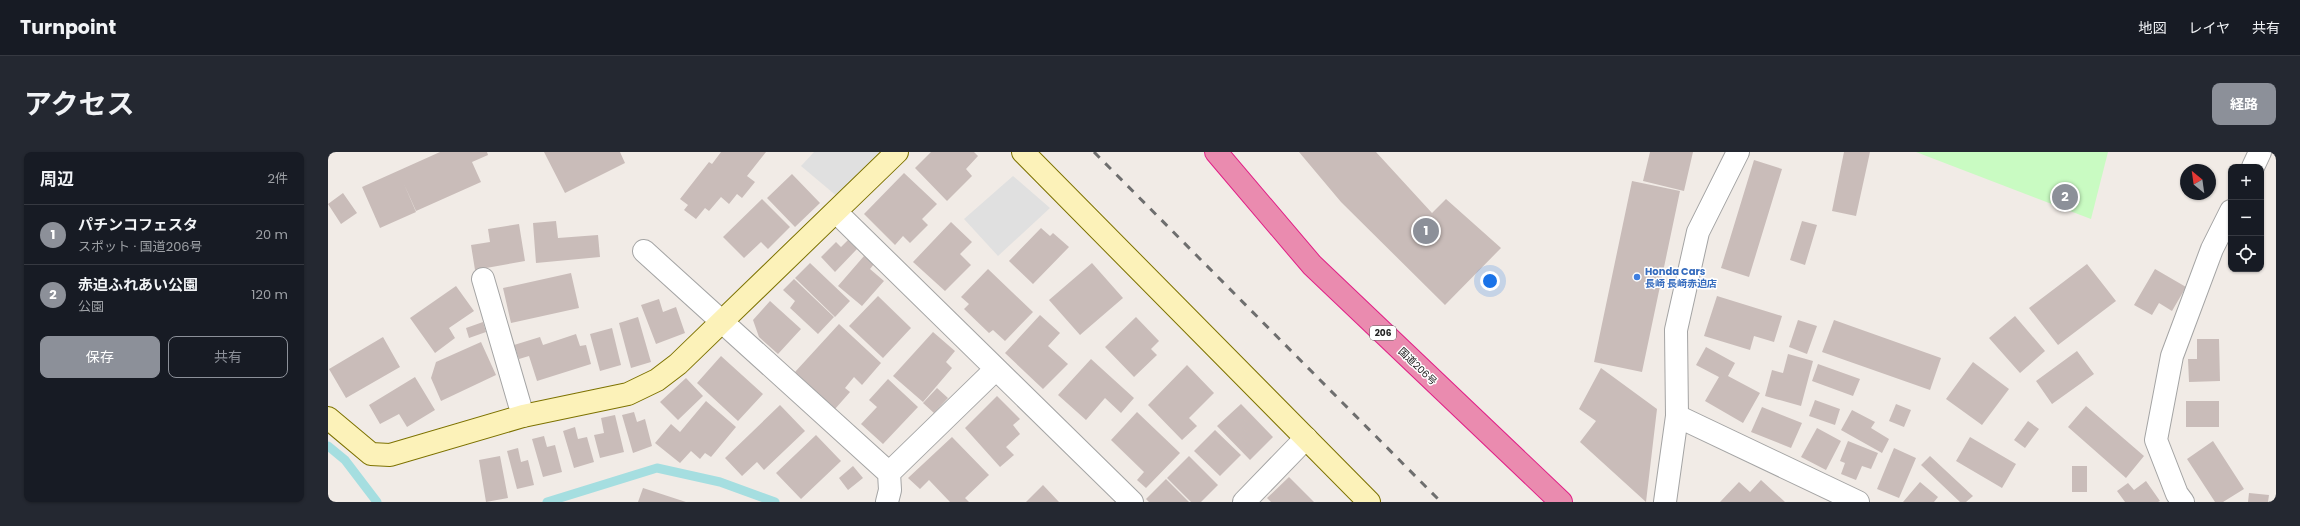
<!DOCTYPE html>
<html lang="ja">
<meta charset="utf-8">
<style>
body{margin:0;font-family:Poppins,"Noto Sans JP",sans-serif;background:#242831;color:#f1f3f6}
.controls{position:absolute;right:12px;top:12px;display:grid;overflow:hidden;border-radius:8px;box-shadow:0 1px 3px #0004}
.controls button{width:36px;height:36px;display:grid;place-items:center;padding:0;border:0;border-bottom:1px solid #363941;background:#171b24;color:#f1f3f6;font:20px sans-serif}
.compass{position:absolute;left:1852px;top:12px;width:36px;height:36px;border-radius:50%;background:#171b24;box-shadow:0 1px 3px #0004;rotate:331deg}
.you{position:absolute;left:1162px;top:129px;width:14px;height:14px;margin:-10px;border:3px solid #fff;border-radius:50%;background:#1a73e8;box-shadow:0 0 0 6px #1a73e833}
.badge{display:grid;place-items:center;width:26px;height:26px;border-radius:50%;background:#8c9099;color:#fff;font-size:13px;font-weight:700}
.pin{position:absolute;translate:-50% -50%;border:2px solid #fff;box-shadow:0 1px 4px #0006}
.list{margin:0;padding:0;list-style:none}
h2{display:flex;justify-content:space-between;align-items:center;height:52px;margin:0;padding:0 16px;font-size:17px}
h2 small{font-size:13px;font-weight:400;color:#9ea1a6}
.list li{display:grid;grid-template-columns:26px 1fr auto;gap:12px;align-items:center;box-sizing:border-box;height:60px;padding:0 16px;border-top:1px solid #363941}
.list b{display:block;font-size:15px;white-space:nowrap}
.list p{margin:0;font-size:13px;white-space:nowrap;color:#9ea1a6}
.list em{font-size:13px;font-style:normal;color:#9ea1a6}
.actions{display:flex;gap:8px;padding:12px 16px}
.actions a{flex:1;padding:9px 0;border:1px solid #8c9099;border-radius:8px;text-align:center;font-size:14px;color:#8c9099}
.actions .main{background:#8c9099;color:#fff}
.icon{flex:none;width:22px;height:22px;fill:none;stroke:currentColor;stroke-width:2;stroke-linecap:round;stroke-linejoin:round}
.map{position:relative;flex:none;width:1948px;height:350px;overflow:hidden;border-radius:8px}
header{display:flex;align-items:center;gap:24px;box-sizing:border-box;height:56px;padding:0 20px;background:#171b24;border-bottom:1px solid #363941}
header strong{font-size:19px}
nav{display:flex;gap:22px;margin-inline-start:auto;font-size:14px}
.intro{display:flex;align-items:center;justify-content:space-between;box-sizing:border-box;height:96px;padding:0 24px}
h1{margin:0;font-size:28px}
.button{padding:10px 18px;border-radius:8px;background:#8c9099;color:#fff;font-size:14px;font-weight:700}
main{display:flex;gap:24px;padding:0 24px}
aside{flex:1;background:#171b24;border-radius:8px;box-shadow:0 1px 3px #0004}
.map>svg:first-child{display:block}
</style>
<header>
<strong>Turnpoint</strong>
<nav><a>地図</a><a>レイヤ</a><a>共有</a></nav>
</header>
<div class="intro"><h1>アクセス</h1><a class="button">経路</a></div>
<main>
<aside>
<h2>周辺<small>2件</small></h2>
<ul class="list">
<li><span class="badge">1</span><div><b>パチンコフェスタ</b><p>スポット · 国道206号</p></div><em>20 m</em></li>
<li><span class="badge">2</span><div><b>赤迫ふれあい公園</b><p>公園</p></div><em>120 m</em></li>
</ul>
<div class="actions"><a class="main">保存</a><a>共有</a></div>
</aside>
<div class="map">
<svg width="1948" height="350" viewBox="0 0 1948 350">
<rect width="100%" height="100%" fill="#f1ebe6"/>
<path fill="#c9fbc2" d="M 1588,0 L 1780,0 L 1763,67 Z"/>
<path fill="#e0e0e0" d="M 486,0 L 559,0 L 511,46 L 473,14 Z
M 685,24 L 722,56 L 670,104 L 636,67 Z"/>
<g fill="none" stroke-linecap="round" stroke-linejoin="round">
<path stroke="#a5dee0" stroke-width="9" d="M 0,294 L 17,308 L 49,350
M 219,350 L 329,316 L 392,330 L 447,350"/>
</g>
<path fill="#c9bcb9" d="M 112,0 L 159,0 L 160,3 L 144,10 L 153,30 L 88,59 L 76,32 L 88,60 L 52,76 L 34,35 Z
M 216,0 L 292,0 L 297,11 L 237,41 Z
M 393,0 L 438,0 L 419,24 L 427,30 L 414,46 L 409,42 L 401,52 L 393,45 L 381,59 L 377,56 L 368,67 L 356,58 L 360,53 L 352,47 L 381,10 L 384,12 Z
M 603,0 L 646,0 L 650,4 L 638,17 L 644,24 L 619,49 L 587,16 Z
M 971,0 L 1048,0 L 1104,61 L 1118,47 L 1173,96 L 1117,153 L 1013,50 Z
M 1322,0 L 1365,0 L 1356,39 L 1315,29 Z
M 1516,0 L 1542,0 L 1528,64 L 1504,59 Z
M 1426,8 L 1454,17 L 1421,125 L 1393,116 Z
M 576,21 L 609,52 L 594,67 L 600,73 L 582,91 L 575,84 L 567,93 L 536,62 Z
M 464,22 L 492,51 L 467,75 L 439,46 Z
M 1304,29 L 1352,39 L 1314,220 L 1266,210 Z
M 15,41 L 29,61 L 13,72 L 0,52 Z
M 434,47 L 462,75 L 440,97 L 433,90 L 416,106 L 395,85 Z
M 228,69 L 230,86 L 270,83 L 272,105 L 208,111 L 205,71 Z
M 1474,69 L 1489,73 L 1477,113 L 1462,108 Z
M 623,70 L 644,90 L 632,102 L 643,113 L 617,139 L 585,110 Z
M 191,72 L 197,109 L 147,118 L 143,93 L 162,90 L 160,77 Z
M 713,76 L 722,84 L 725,81 L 741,95 L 705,132 L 681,109 Z
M 520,88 L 529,97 L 507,120 L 493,105 L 508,90 L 513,95 Z
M 536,104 L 546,112 L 542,117 L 556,129 L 534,154 L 510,134 Z
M 482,111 L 522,149 L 507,165 L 467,126 Z
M 764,111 L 795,146 L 752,183 L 721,148 Z
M 1759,112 L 1788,149 L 1730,193 L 1701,156 Z
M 660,117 L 705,160 L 677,189 L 665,178 L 661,181 L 636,157 L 641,152 L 633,145 Z
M 1827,117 L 1858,135 L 1844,159 L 1831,151 L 1824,163 L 1806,153 Z
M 243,121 L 251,156 L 183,171 L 175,136 Z
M 466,127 L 506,165 L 490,182 L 462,156 L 467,149 L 455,138 Z
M 128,134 L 146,159 L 121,176 L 127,186 L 107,201 L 82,166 Z
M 550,144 L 583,176 L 555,206 L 521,174 Z
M 1389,144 L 1454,164 L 1446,190 L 1426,184 L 1422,198 L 1376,184 Z
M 331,147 L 335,160 L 348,155 L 357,181 L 328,192 L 313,153 Z
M 442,149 L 473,177 L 450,202 L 431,185 L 425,168 Z
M 712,163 L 732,181 L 720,194 L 740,212 L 715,237 L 677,201 Z
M 1687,164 L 1717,199 L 1692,221 L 1661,186 Z
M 310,165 L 323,210 L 303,216 L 291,171 Z
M 808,165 L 831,189 L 823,197 L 829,203 L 806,225 L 777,195 Z
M 1470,168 L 1489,174 L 1479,202 L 1461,195 Z
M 1506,168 L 1613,206 L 1602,238 L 1494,200 Z
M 155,170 L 158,180 L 141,186 L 138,176 Z
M 511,172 L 553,211 L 534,233 L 526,225 L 517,236 L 522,240 L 507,257 L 467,220 Z
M 284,176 L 293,213 L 272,219 L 262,182 Z
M 605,180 L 627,199 L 618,210 L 624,216 L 595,250 L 565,224 Z
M 248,182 L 252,194 L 258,193 L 263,212 L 209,229 L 201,204 L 191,207 L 186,193 L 212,185 L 215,193 Z
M 55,185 L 72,215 L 18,246 L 1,217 Z
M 1869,187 L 1891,187 L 1892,229 L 1861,230 L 1860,207 L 1869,207 Z
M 153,190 L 168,223 L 113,249 L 103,226 L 108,210 Z
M 1378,195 L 1407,211 L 1400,224 L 1432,241 L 1415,271 L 1377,249 L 1391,225 L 1368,213 Z
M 1749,199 L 1766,222 L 1724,252 L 1708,229 Z
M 1460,202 L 1485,209 L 1473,254 L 1437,244 L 1444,218 L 1455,221 Z
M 393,204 L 435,242 L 410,269 L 369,231 Z
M 763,207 L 806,246 L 793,261 L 777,246 L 758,268 L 730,243 Z
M 1645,210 L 1681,237 L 1654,273 L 1618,247 Z
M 1490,212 L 1532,227 L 1525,244 L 1484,229 Z
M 859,213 L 886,241 L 861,266 L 869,274 L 854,288 L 820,253 Z
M 1273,216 L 1329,257 L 1318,350 L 1252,290 L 1268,269 L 1251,257 Z
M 87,225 L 107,258 L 79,275 L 71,262 L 52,272 L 41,253 Z
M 358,226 L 375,244 L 350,268 L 332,250 Z
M 560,227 L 590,255 L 555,292 L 533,272 L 549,255 L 541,248 Z
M 609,236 L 620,246 L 606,261 L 595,251 Z
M 669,244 L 692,267 L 685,273 L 692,282 L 678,295 L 686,303 L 672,315 L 637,276 Z
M 1487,248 L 1512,257 L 1507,273 L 1481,264 Z
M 378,249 L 408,275 L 383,305 L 377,301 L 372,307 L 363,299 L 352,311 L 327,291 L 343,272 L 352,280 Z
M 1858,249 L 1891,249 L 1891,275 L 1858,275 Z
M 913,252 L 945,285 L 922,308 L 889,274 Z
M 1568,252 L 1583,258 L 1576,275 L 1561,269 Z
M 452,253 L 477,279 L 436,318 L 429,310 L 414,324 L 397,306 Z
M 1758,254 L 1816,304 L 1798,326 L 1740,275 Z
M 1434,255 L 1474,271 L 1463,296 L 1423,280 Z
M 1524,258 L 1547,270 L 1543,276 L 1561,287 L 1554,301 L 1513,278 Z
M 306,260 L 309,270 L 317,267 L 324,294 L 305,301 L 294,263 Z
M 809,260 L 852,301 L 818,336 L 809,328 L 816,320 L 783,288 Z
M 287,263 L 296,300 L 272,306 L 266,283 L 276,281 L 273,266 Z
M 1700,269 L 1711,277 L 1697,296 L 1686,288 Z
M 247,275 L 250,287 L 259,285 L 266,310 L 246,316 L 235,279 Z
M 1489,276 L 1513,289 L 1498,318 L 1473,305 Z
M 887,278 L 913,303 L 892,324 L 866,299 Z
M 488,283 L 513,309 L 473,347 L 448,321 Z
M 216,284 L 219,295 L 227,293 L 234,320 L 215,325 L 204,287 Z
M 624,285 L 661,323 L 637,346 L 641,350 L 622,350 L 601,328 L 592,337 L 580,326 Z
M 1642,285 L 1688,312 L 1674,336 L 1628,309 Z
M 1520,289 L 1550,301 L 1543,317 L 1534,314 L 1528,328 L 1513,322 L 1517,311 L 1512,309 Z
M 1885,289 L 1916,337 L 1895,350 L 1887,350 L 1859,307 Z
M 190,296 L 193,310 L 200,308 L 206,333 L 189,337 L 179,299 Z
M 1566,296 L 1588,306 L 1571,346 L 1549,337 Z
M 172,304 L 180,346 L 158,350 L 151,308 Z
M 861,304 L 890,333 L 873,350 L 863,350 L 839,326 Z
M 1602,304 L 1645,344 L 1638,350 L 1632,350 L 1593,313 Z
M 525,314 L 535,326 L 520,338 L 511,326 Z
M 1744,314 L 1759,314 L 1759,340 L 1744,340 Z
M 961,325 L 986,350 L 943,350 L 939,346 Z
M 838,327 L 861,350 L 821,350 L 818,347 Z
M 1433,328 L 1457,350 L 1392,350 L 1411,330 L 1422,340 Z
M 1818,329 L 1832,349 L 1830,350 L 1797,350 L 1789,339 L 1800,331 L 1806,338 Z
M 1592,330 L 1610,345 L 1606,350 L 1575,350 Z
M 715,333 L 731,350 L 698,350 Z
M 315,336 L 358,350 L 310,350 Z
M 1921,341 L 1941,343 L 1940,350 L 1920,350 Z"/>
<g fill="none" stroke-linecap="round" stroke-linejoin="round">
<g stroke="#a4a4a4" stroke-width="24">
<path id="street" d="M 1925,15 L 1932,0
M 508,60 L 804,350
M 316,99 L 561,321 L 668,217
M 155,127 L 195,264
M 1349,264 L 1530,350
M 559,350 L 562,338 L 561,321
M 916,350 L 978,286
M 1337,350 L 1349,264 L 1348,178 L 1370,80 L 1410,0
M 1855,350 L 1849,342 L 1828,288 L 1844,204 L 1884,97 L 1903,59"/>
</g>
<g stroke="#7d7201" stroke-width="24">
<path id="secondary" d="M 695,0 L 1041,350
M 0,266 L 43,302 L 62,303 L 195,264 L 300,242 L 329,228 L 350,212 L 569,0"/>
</g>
<g stroke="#e12087" stroke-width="24">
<path id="highway" d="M 888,0 L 984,113 L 1233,350"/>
</g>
<use href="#street" stroke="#fff" stroke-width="22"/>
<use href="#secondary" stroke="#fcf2b9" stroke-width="22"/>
<use href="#highway" stroke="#ea8baf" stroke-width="22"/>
<path stroke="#6e6e6e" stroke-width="3" stroke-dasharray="8 8" stroke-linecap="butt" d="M 766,0 L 1113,350"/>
</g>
<circle fill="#3f7fe0" stroke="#fff" stroke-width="1.5" cx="1309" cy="125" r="4"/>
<g text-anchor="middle" stroke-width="3" stroke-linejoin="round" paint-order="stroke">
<rect fill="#fff" stroke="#636363" stroke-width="1" x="1042" y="174" width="26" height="14" rx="3"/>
<g font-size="9" font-weight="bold" fill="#202020">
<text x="1055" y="184">206</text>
</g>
<g font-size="10" font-weight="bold" fill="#366cbe" stroke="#fff" text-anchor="start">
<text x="1317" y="123">Honda Cars<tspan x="1317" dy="12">長崎 長崎赤迫店</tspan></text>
</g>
<g font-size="10" fill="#202020" stroke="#fff">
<text transform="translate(1090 214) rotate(44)" y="4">国道206号</text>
</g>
</g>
</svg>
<div class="controls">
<button>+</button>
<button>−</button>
<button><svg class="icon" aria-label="locate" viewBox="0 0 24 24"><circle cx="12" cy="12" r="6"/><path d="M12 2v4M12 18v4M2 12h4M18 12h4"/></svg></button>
</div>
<svg class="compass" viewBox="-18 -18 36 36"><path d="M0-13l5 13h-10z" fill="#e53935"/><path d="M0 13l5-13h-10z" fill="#9ea1a6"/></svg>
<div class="you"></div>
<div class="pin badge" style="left:1098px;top:79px">1</div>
<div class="pin badge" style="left:1737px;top:45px">2</div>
</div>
</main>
